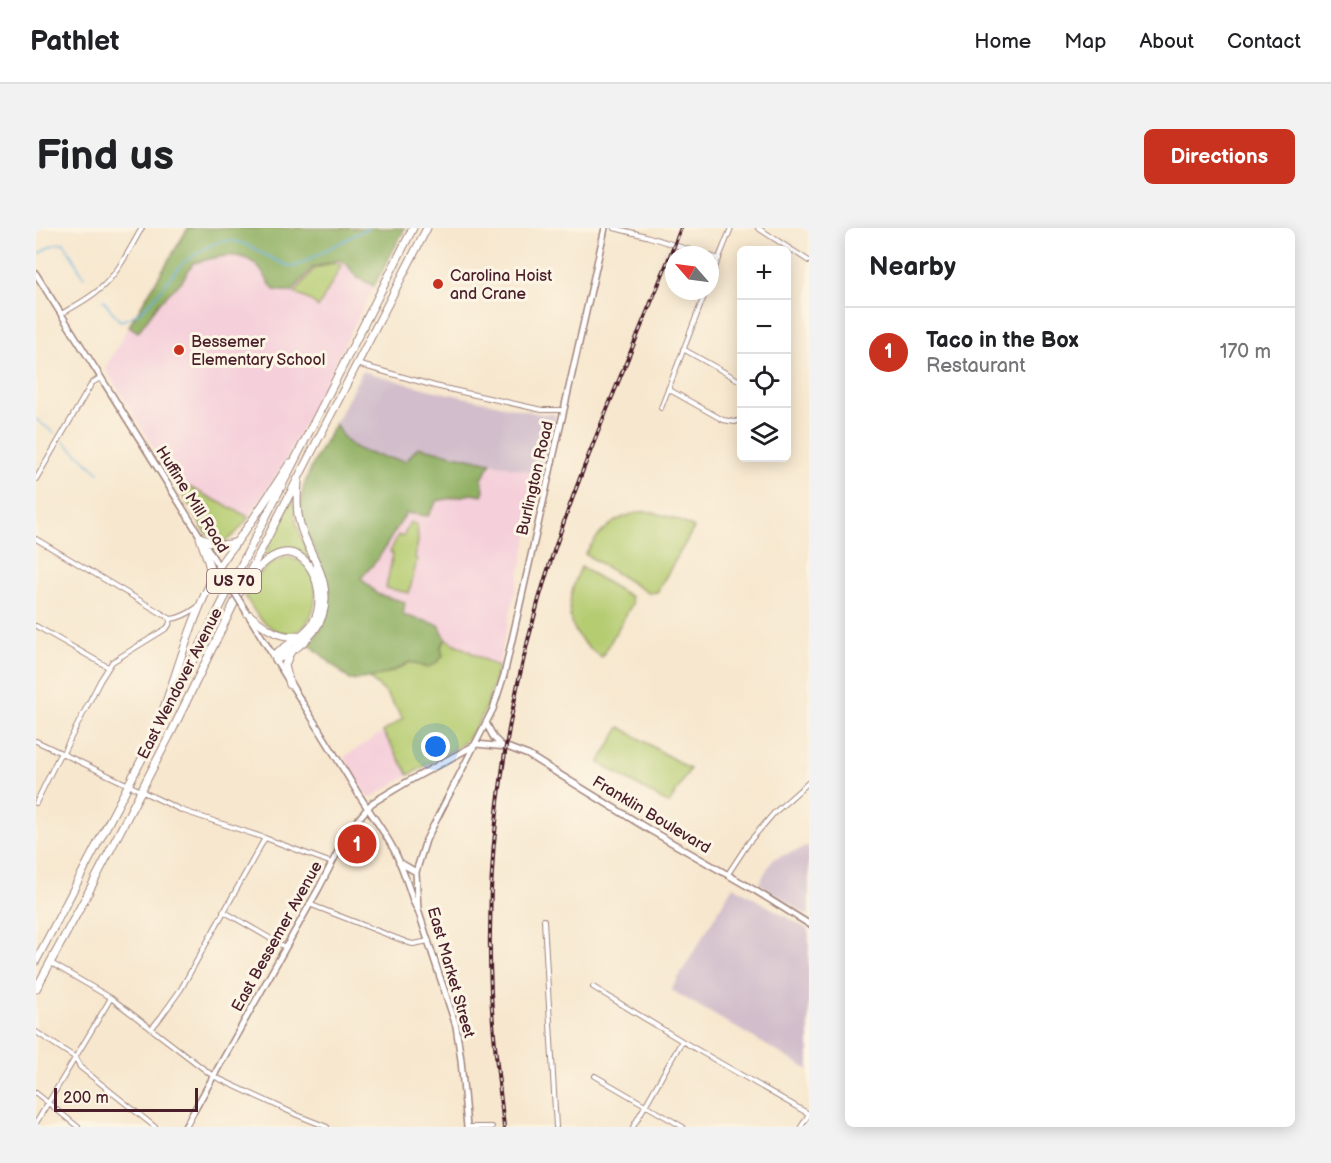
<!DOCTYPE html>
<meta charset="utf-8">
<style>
body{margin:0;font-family:"Balsamiq Sans",sans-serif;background:#f2f2f2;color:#202124}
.controls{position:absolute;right:18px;top:18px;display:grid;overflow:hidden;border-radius:9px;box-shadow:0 3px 15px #0003}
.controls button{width:54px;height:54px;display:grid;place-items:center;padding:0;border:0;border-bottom:2px solid #e0e0e0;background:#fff;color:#202124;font:30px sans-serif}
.compass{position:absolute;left:629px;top:18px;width:54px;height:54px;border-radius:50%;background:#fff;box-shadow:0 3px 15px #0003;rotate:298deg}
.scale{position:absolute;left:18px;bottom:15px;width:144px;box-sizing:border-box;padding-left:6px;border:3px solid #4a1f2b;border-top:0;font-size:16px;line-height:21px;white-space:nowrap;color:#4a1f2b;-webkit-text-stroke:4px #fcf5e5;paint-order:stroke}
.you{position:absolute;left:400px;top:519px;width:21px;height:21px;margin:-15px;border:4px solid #fff;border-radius:50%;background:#1a73e8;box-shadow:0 0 0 9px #1a73e833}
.badge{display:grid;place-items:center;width:39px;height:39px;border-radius:50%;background:#c8321e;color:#fff;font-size:20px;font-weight:700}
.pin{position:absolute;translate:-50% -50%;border:3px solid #fff;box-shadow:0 2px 6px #0006}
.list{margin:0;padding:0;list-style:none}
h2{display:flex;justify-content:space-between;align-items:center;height:78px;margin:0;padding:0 24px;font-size:26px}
h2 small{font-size:20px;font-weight:400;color:#757577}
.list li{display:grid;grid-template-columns:39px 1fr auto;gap:18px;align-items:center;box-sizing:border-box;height:90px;padding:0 24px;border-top:2px solid #e0e0e0}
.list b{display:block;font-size:22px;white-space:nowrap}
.list p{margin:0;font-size:20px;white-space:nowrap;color:#757577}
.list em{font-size:20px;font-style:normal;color:#757577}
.icon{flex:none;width:33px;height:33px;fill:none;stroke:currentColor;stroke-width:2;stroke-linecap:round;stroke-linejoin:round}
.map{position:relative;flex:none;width:773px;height:899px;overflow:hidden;border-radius:9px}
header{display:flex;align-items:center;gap:36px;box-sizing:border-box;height:84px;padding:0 30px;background:#fff;border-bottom:2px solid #e0e0e0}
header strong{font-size:28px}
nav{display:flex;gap:33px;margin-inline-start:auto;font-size:21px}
.intro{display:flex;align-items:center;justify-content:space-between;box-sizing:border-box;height:144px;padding:0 36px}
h1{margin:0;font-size:42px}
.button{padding:15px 27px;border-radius:9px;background:#c8321e;color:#fff;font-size:21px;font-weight:700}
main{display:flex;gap:36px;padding:0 36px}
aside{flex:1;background:#fff;border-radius:9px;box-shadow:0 3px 15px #0003}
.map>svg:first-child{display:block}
</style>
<header>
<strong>Pathlet</strong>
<nav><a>Home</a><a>Map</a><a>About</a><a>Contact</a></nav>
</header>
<div class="intro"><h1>Find us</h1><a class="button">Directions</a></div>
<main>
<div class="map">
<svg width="773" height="899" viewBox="0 0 773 899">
<rect width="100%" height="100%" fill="#fcf5e5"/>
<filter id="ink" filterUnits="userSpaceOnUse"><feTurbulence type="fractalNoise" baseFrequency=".0167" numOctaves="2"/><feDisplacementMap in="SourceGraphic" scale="12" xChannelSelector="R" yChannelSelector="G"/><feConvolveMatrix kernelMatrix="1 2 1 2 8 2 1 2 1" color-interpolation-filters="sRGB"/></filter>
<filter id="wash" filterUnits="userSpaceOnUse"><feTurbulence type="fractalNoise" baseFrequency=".008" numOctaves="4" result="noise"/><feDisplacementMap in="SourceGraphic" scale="24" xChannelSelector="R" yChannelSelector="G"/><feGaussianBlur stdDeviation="1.35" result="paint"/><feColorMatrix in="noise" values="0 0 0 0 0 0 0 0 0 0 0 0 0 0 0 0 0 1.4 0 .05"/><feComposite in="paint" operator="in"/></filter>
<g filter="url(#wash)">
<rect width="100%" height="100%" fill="#f7e7ce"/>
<path fill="#f5cfda" d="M 197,27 L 211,29 L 223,39 L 237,62 L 276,40 L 302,32 L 311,36 L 320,49 L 338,58 L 248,235 L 213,289 L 137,251 L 69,140 L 93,98 L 102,104 L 124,74 L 146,53 L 157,35 Z
M 455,235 L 506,246 L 462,439 L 410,411 L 402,397 L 366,387 L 369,374 L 341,366 L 325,350 L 342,331 L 370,284 L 391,288 L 401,273 L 436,266 L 448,262 L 446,251 Z
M 347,504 L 373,547 L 334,570 L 331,568 L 308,529 Z"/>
<path fill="#d1bdcb" d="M 326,143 L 391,161 L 505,186 L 518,186 L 520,189 L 506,246 L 382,219 L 370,233 L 333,226 L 317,218 L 307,210 L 299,196 Z
M 773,618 L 773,688 L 753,676 L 723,655 L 737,631 Z
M 697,658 L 773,702 L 773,842 L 635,762 Z"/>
<path fill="#b5cc71" stroke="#80764e" stroke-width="1.5" d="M 299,34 L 305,38 L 282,80 L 277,74 L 259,65 L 278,41 Z
M 137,251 L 213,289 C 201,304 190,324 170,305 Z
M 257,269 L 259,270 C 256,294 268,316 278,337 L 277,338 C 264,321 250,318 231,329 L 229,327 L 237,308 Z
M 609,283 C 627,286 642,291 658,300 L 621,364 L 612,365 L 549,326 C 565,301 579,288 609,283 Z
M 374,294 L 381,297 L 382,313 L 379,329 L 381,332 L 373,365 L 350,360 L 357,326 L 354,324 L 362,307 L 367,309 Z
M 251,329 C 304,336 276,447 222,388 C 217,382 213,375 209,368 C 218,351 230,333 251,329 Z
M 545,339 L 595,369 L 596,376 L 566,429 C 528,406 527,377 545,339 Z
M 410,411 L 462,439 C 455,467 447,498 424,518 L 373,547 L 347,504 L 367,490 L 349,464 L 334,451 L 362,441 L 374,434 L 391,440 Z
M 584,499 L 654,541 L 633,576 L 563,535 Z"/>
<path fill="#90b063" stroke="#6d6847" stroke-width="1.5" d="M 152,0 L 369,0 L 338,58 L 320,49 L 311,36 L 302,32 L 276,40 L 256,64 L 238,62 C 232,54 228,45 221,38 C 204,20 179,30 157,35 L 146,53 L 124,74 L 102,104 L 93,98 Z
M 299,196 C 302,200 304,205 307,209 C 321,227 349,229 370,233 L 382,219 L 455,235 L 446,251 L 448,262 L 446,268 L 436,266 L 401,273 L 392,288 L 370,285 L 342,331 L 325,350 L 341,366 L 369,374 L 367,387 L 403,397 L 410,411 L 405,418 L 407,428 C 394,443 391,440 374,434 C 354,446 337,451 314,452 L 272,415 C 281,407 288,397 291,385 C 301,341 264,315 265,275 C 265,252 288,217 299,196 Z"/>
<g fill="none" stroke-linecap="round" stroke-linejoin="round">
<path stroke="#67b1df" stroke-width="1.5" d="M 3,26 C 11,20 18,15 28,15 L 48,49
M 67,72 L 84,93 C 114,87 128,53 148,34 C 154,29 162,25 168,21 C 177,15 187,11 198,13 C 220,17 236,35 258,39 L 332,0
M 0,191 L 18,205
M 27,213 L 64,245"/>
</g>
</g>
<g filter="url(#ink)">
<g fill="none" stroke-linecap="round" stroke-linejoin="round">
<g stroke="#a0837c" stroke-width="6">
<path id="street" d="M 578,0 L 610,8 L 670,27
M 722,0 L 773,33
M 674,28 L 683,31
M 674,52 L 695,0
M 25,86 C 39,78 54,70 65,60 C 83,44 94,20 106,0
M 647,121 L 706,154
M 321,136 L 399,158 L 506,182 L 527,182
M 632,161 L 687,192 L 699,194 L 706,191
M 625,180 L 670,63
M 0,251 L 56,155 L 64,150
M 0,311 L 135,391
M 0,398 L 72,439
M 0,513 L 145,582 L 229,610 L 296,635
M 0,575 L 23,528 L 27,525 L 64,453 L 76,434 L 131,400 L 133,397 L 135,391 C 145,390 155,384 163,378
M 692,646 L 713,614 L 738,585 L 773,554
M 273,676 L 373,715 L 377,716 L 393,713
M 187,683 L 249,719
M 508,692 L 520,899
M 15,735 L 75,770 L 177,848 L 261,887 L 291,899
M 557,759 L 646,813 L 773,886
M 116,800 L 125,789 L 145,761 L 229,610
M 0,804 L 40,830 L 44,839 L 119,899
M 559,848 L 647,899
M 0,865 L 42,899
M 0,895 L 75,770
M 431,899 L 456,899
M 597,899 L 646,813
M 765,899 L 773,886"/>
</g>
<g stroke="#a0837c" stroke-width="8">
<path id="secondary" d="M 0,46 C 63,147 127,247 189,349
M 213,388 C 247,445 283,500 317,557 C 330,580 347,600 359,624 C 367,640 372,658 378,675 L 381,681
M 450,495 L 458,510 L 466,518
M 440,516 L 471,519 L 492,527 L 612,601 L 720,663 L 773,696
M 363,634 L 380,644
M 149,899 L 283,660 L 312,604 L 320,594 L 336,575 L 371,554 L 439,517
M 431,899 L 425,832 L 420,798 L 382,682 L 380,644 L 390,612 L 457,481 L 468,447 L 569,0"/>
</g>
<g stroke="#a0837c" stroke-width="9">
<path id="highway" d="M 164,309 C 168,324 175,335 175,351
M 164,309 C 176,316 187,319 201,314
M 212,353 C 218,346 224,337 232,332 C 270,304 295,365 277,395 C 269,407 248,420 237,427
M 211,385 C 226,397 241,411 262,408
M 254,425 L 249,437 L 254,457
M 240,432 C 280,412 301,383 282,339 C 276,325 268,311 264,296 C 260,282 261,268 262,254
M 125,488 C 143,439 156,388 181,342 C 190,326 203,312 213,297 C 227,277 240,256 254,235
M 0,733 L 130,485 L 377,0
M 0,761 L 52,665 L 136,503 L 206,359 L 391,0"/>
</g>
<use href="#street" stroke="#fff" stroke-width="4"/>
<use href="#secondary" stroke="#fff" stroke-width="5"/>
<use href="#highway" stroke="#fff" stroke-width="7"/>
<g stroke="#4a1f2b" stroke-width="4">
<path id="rail" d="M 468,899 C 463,854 457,809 455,764 C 449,632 467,498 503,371 C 540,244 597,123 645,0"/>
</g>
<use href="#rail" stroke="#fcf5e5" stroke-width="1.5" stroke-dasharray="4.5" stroke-linecap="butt"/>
<g stroke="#a0837c" stroke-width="8" stroke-linecap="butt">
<path id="secondary-bridge" d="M 189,349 L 211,385"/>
</g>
<use href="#secondary-bridge" stroke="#fff" stroke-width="5"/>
</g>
</g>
<g fill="#c8321e" stroke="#fcf5e5" stroke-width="2">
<circle cx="402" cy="56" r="6"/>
<circle cx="143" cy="122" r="6"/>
</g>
<g text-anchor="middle" stroke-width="6" stroke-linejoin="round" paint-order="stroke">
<rect fill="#fcf5e5" stroke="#7f5f63" stroke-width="1.5" x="171" y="341" width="54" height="24" rx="4.5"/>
<g font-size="15" font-weight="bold" fill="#4a1f2b">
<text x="198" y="358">US 70</text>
</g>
<g font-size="16" fill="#4a1f2b" stroke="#fcf5e5" text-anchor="start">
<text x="414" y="53">Carolina Hoist<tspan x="414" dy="18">and Crane</tspan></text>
<text x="155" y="119">Bessemer<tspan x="155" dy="18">Elementary School</tspan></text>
</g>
<g font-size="16" fill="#4a1f2b" stroke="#fcf5e5">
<text transform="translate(498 250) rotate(-77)" y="6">Burlington Road</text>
<text transform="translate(157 271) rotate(58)" y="6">Huffine Mill Road</text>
<text transform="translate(143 455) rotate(-63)" y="6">East Wendover Avenue</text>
<text transform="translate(616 586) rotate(31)" y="6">Franklin Boulevard</text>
<text transform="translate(240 708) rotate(-61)" y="6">East Bessemer Avenue</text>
<text transform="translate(416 744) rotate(74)" y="6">East Market Street</text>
</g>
</g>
</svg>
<div class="controls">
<button>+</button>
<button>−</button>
<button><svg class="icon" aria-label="locate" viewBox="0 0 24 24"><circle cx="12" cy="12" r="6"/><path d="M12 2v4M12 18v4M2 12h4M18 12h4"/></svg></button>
<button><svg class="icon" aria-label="layers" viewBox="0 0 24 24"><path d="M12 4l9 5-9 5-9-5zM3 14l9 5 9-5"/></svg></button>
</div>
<svg class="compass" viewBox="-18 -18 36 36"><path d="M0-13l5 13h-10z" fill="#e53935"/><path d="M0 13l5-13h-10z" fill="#757577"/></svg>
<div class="scale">200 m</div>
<div class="you"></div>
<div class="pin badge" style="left:321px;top:616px">1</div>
</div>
<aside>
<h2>Nearby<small></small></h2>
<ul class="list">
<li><span class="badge">1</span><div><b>Taco in the Box</b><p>Restaurant</p></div><em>170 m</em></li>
</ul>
</aside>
</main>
